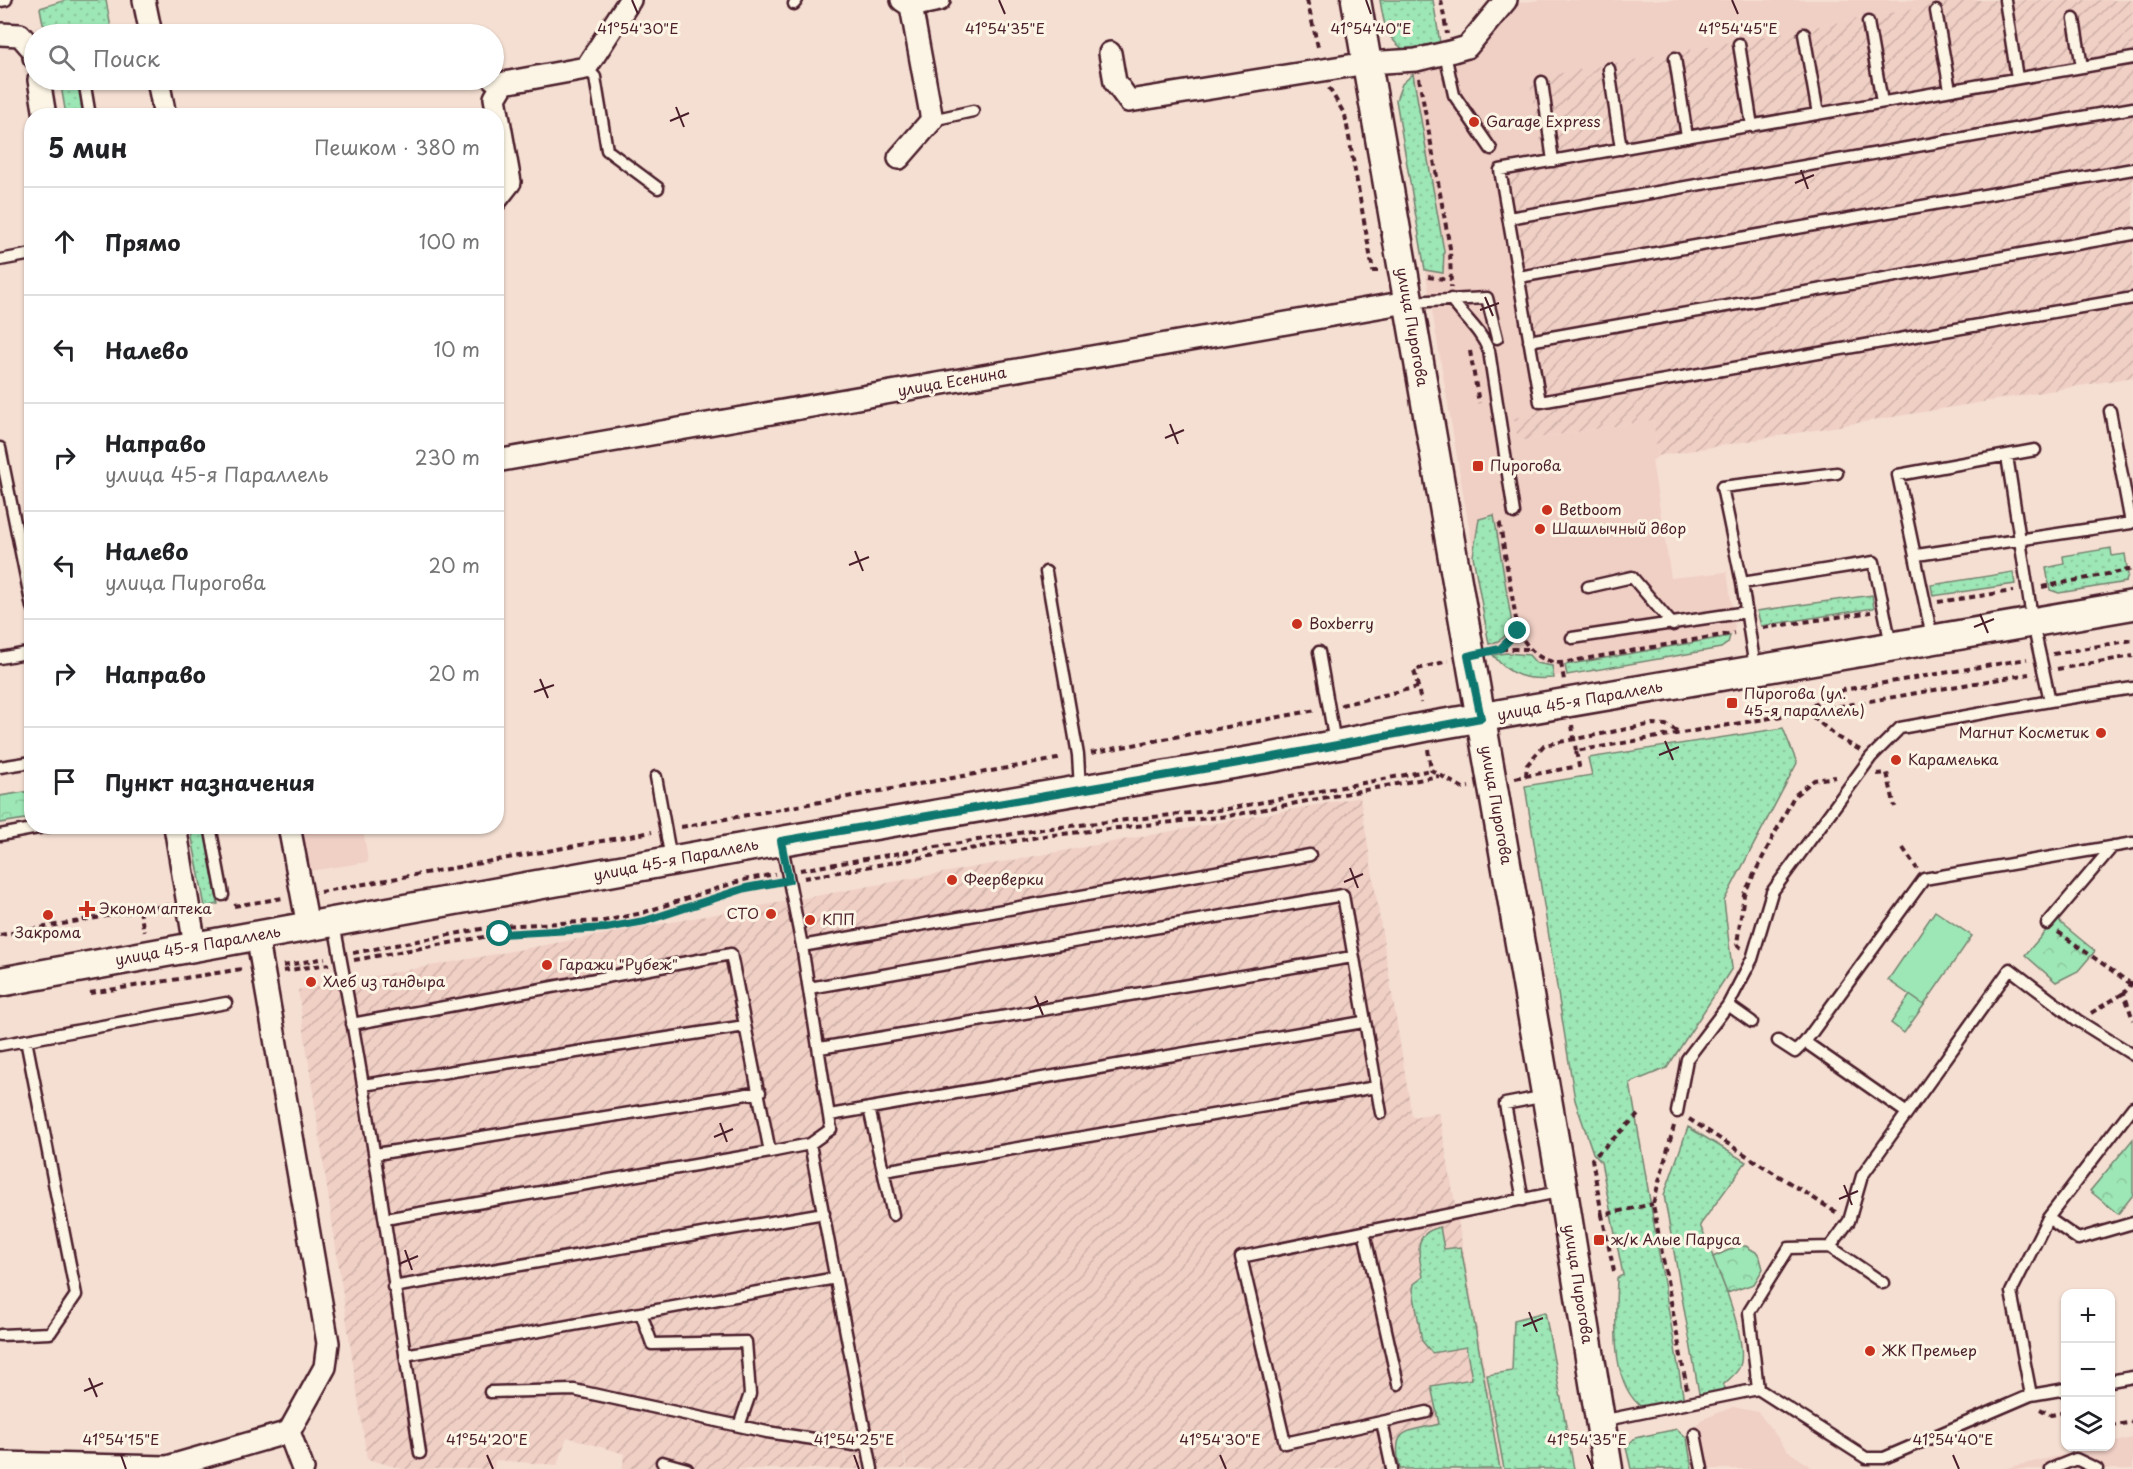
<!DOCTYPE html>
<html lang="ru">
<meta charset="utf-8">
<style>
body{margin:0;font-family:"Playpen Sans",sans-serif;background:#f6f6f6;color:#202124}
.controls{position:absolute;right:18px;bottom:18px;display:grid;overflow:hidden;border-radius:12px;box-shadow:0 2px 4px #0004}
.controls button{width:54px;height:54px;display:grid;place-items:center;padding:0;border:0;border-bottom:2px solid #e0e0e0;background:#fff;color:#202124;font:30px sans-serif}
.stop{position:absolute;width:18px;height:18px;margin:-14px;border:4px solid #0f766e;border-radius:50%;background:#fff}
.stop.end{background:#0f766e;border-color:#fff;box-shadow:0 2px 6px #0008}
.list{margin:0;padding:0;list-style:none}
h2{display:flex;justify-content:space-between;align-items:center;height:78px;margin:0;padding:0 24px;font-size:26px}
h2 small{font-size:20px;font-weight:400;color:#757577}
.list li{display:grid;grid-template-columns:39px 1fr auto;gap:18px;align-items:center;box-sizing:border-box;height:108px;padding:0 24px;border-top:2px solid #e0e0e0}
.list b{display:block;font-size:22px;white-space:nowrap}
.list p{margin:0;font-size:20px;white-space:nowrap;color:#757577}
.list em{font-size:20px;font-style:normal;color:#757577}
.icon{flex:none;width:33px;height:33px;fill:none;stroke:currentColor;stroke-width:2;stroke-linecap:round;stroke-linejoin:round}
.map{position:relative;flex:none;width:2133px;height:1469px;overflow:hidden}
.search{position:absolute;background:#fff;box-shadow:0 2px 4px #0004;left:24px;top:24px;width:480px;height:66px;display:flex;align-items:center;gap:15px;box-sizing:border-box;padding:0 21px;border-radius:33px;color:#757577;font-size:22px}
.panel{position:absolute;background:#fff;box-shadow:0 2px 4px #0004;left:24px;top:108px;width:480px;height:726px;border-radius:24px}
.map>svg:first-child{display:block}
</style>
<div class="map">
<svg width="2133" height="1469" viewBox="0 0 2133 1469">
<defs>
<pattern id="industrial-furrows" width="10" height="10" patternUnits="userSpaceOnUse" patternTransform="scale(1.5)"><rect width="10" height="10" fill="#f0cfc5"/><path d="M-1 1l2-2M0 10L10 0M9 11l2-2" fill="none" stroke="#cfb1a9"/></pattern>
<pattern id="grass-dots" width="8" height="8" patternUnits="userSpaceOnUse" patternTransform="scale(1.5)"><rect width="8" height="8" fill="#9de6b5"/><path d="M2 2h.1M6 6h.1" fill="none" stroke="#89c59c" stroke-width="1.8" stroke-linecap="round"/></pattern>
<pattern id="park-crowns" width="20" height="18" patternUnits="userSpaceOnUse" patternTransform="scale(1.5)"><rect width="20" height="18" fill="#9de6b5"/><path d="M2 6a3 3 0 1 1 6 0M12 15a3 3 0 1 1 6 0" fill="none" stroke="#89c59c"/></pattern>
</defs>
<rect width="100%" height="100%" fill="#f5dfd2"/>
<filter id="ink" filterUnits="userSpaceOnUse"><feTurbulence type="fractalNoise" baseFrequency=".0167" numOctaves="2"/><feDisplacementMap in="SourceGraphic" scale="12" xChannelSelector="R" yChannelSelector="G"/><feConvolveMatrix kernelMatrix="1 2 1 2 8 2 1 2 1" color-interpolation-filters="sRGB"/></filter>
<g filter="url(#ink)">
<path fill="#f0cfc5" d="M 1540,0 L 1960,0 L 1530,79 L 1543,155 L 1497,166 L 1537,413 L 1519,441 L 1653,420 L 1658,456 L 1652,461 L 1671,578 L 1727,572 L 1735,627 L 1728,643 L 1721,648 L 1531,680 L 1503,667 L 1493,655 L 1489,644 L 1396,100 L 1402,84 L 1413,73 L 1452,58 L 1508,5 Z
M 302,827 L 363,827 L 368,862 L 309,871 Z
M 1733,1407 L 1758,1412 L 1788,1451 L 1814,1469 L 1692,1469 L 1687,1438 L 1701,1420 Z
M 2133,1438 L 2133,1469 L 2003,1469 L 2097,1447 L 2110,1446 L 2111,1443 Z"/>
<path fill="url(#industrial-furrows)" d="M 1960,0 L 2133,0 L 2133,377 L 1658,456 L 1653,420 L 1518,441 L 1514,418 L 1537,413 L 1497,166 L 1543,155 L 1529,79 Z
M 1360,797 L 1412,1117 L 1439,1113 L 1502,1469 L 907,1469 L 900,1431 L 906,1469 L 622,1469 L 625,1454 L 567,1437 L 557,1465 L 495,1460 L 494,1469 L 403,1469 L 367,1459 L 298,990 Z"/>
<path fill="url(#grass-dots)" stroke="#748270" stroke-width="1.5" d="M 66,0 L 106,0 L 112,34 L 53,34 L 52,30 L 43,24 L 40,8 Z
M 1380,0 L 1433,0 L 1440,43 L 1408,53 C 1384,36 1385,28 1380,0 Z
M 1413,74 L 1444,251 L 1443,273 L 1425,270 L 1396,100 L 1402,84 Z
M 60,80 L 78,80 L 84,115 L 66,115 Z
M 1494,515 L 1512,624 C 1508,636 1501,641 1489,644 L 1473,556 L 1479,519 Z
M 2111,548 L 2112,556 L 2125,554 L 2128,574 L 2126,582 L 2059,593 L 2050,590 L 2046,568 L 2064,564 L 2063,556 Z
M 2013,572 L 2015,584 L 1933,596 L 1931,585 Z
M 1872,595 L 1874,608 L 1761,626 L 1757,611 Z
M 1730,636 L 1728,643 L 1721,648 L 1567,675 L 1565,665 Z
M 1506,653 L 1529,655 L 1536,663 L 1552,666 L 1554,678 C 1527,680 1510,677 1493,655 Z
M 1783,728 L 1797,763 L 1724,901 L 1732,968 L 1667,1068 L 1630,1083 L 1684,1401 L 1643,1408 C 1608,1383 1616,1317 1617,1278 L 1623,1275 L 1601,1162 L 1593,1153 L 1575,1100 L 1525,786 L 1592,775 L 1588,758 Z
M 190,827 L 204,827 L 218,904 L 205,907 Z
M 1688,1127 L 1746,1162 L 1700,1225 C 1711,1252 1752,1343 1739,1368 C 1736,1374 1728,1380 1723,1385 L 1726,1389 L 1700,1399 L 1664,1195 Z
M 1440,1227 L 1444,1249 L 1461,1247 L 1500,1469 L 1400,1469 C 1391,1427 1405,1433 1439,1424 L 1431,1386 L 1472,1379 L 1466,1347 L 1432,1353 L 1422,1341 L 1413,1290 L 1414,1284 L 1423,1277 C 1419,1254 1411,1234 1440,1227 Z
M 1545,1312 L 1574,1469 L 1504,1469 L 1487,1375 L 1512,1371 L 1514,1320 Z
M 1677,1429 L 1687,1438 L 1692,1469 L 1631,1469 L 1626,1447 L 1635,1438 Z"/>
<path fill="url(#park-crowns)" stroke="#748270" stroke-width="1.5" d="M 31,791 L 31,818 L 0,823 L 0,796 Z
M 2056,919 L 2095,951 L 2078,971 L 2056,982 L 2025,955 Z
M 1910,995 L 1924,1005 L 1904,1033 L 1891,1023 Z
M 2133,1139 L 2133,1195 L 2118,1214 L 2090,1191 Z
M 1738,1246 L 1746,1246 L 1759,1254 L 1763,1269 L 1754,1284 L 1727,1293 L 1713,1257 Z"/>
<path fill="#9de6b5" stroke="#748270" stroke-width="1.5" d="M 1935,911 L 1972,936 L 1924,1005 L 1888,980 Z"/>
<g fill="none" stroke-linecap="round" stroke-linejoin="round">
<g stroke="#4a1f2b" stroke-width="15">
<path id="service" d="M 2005,0 L 2017,78
M 0,1 L 6,0
M 794,4 L 797,0
M 1936,11 L 1950,90
M 2074,19 L 2082,67
M 1868,22 L 1882,102
M 1804,34 L 1818,114
M 1739,44 L 1752,126
M 1445,54 L 1454,95 L 1491,149
M 1675,58 L 1687,137
M 2133,58 L 1500,170 L 1540,402 L 2133,298
M 586,68 L 595,77 L 607,150 L 658,188
M 1609,69 L 1621,149
M 84,80 L 90,116
M 486,80 L 499,90
M 1542,82 L 1553,161
M 932,120 L 973,111
M 1509,218 L 2133,108
M 0,260 L 32,254
M 1519,277 L 2133,169
M 1451,299 C 1464,318 1480,329 1489,351 L 1514,513
M 1409,302 L 1487,298 L 1497,338
M 1529,341 L 2133,234
M 0,448 L 32,607
M 1917,555 L 2131,523 L 2110,411
M 1046,572 L 1078,755 L 1080,788
M 1742,583 L 1874,562 L 1891,645
M 1588,587 L 1632,577 L 1673,625
M 1932,637 L 1898,475 L 2035,450
M 1572,638 L 1747,612
M 1319,652 L 1335,743
M 0,658 L 32,652
M 1755,668 L 1742,583 L 1722,487 L 1837,473
M 2050,701 L 2133,688
M 0,767 L 32,762
M 656,777 L 671,859
M 210,826 L 223,895
M 0,835 L 49,826
M 334,924 C 368,1099 393,1276 420,1453
M 2047,924 L 2113,846
M 802,946 L 1310,855
M 809,988 L 1343,895 L 1381,1113
M 1752,1022 L 1728,1005 L 1752,959 L 1772,892 L 1871,757 L 1900,728 L 2050,701 L 2033,624 L 2007,456
M 352,1024 L 731,954 L 770,1152
M 1778,1041 L 1795,1052 L 1805,1042
M 0,1045 L 226,1003
M 820,1048 L 1352,957
M 363,1085 L 745,1026
M 869,1108 L 893,1215
M 1677,1112 L 1687,1059 L 1728,1005
M 1907,1113 L 1805,1042 L 1924,879 L 2133,843
M 830,1115 L 1363,1022
M 810,1144 L 872,1469
M 376,1154 L 760,1092
M 884,1171 L 1376,1087
M 1523,1200 L 1505,1104 L 1546,1096
M 2048,1218 L 2078,1239 L 2133,1223
M 385,1219 L 770,1152 L 810,1144 L 831,1129 L 802,946 L 781,841
M 1364,1232 L 1398,1384
M 1830,1247 L 1883,1283
M 393,1287 L 824,1213
M 641,1313 L 652,1344 L 746,1342 L 750,1394 L 739,1426
M 0,1335 L 50,1333 L 76,1295 L 26,1040
M 405,1355 L 836,1278
M 2110,1381 L 2133,1377
M 1758,1389 L 1749,1312 L 1789,1248 L 1830,1247 L 1849,1221 L 1862,1176 L 2010,969 L 2077,1020 L 2133,1055
M 490,1392 L 574,1390 L 767,1432 L 854,1445 L 865,1442
M 2031,1395 L 2011,1292 L 2048,1218 L 2133,1107
M 1427,1412 L 1285,1443 L 1241,1257 L 1563,1191
M 1601,1421 L 1758,1389 L 1866,1458 L 1884,1458 L 2031,1395 L 2066,1389
M 1382,1422 L 1392,1469
M 1695,1434 L 1702,1469
M 662,1462 L 687,1469
M 2051,1469 L 2076,1459 L 2097,1469"/>
</g>
<g stroke="#4a1f2b" stroke-width="26">
<path id="minor" d="M 144,0 L 151,34
M 911,6 L 939,0
M 0,34 L 20,35 L 34,51 L 34,57
M 1110,53 L 1115,82 L 1129,101 L 1367,63 L 1416,60 L 1450,52 L 1467,47 L 1506,0
M 39,80 L 45,116
M 158,80 L 165,116
M 899,158 L 932,120 L 911,6 L 902,0
M 496,200 L 510,182 L 495,98 L 504,83 L 586,68 L 630,0
M 496,461 L 1407,302
M 175,826 L 195,946
M 289,826 L 308,926
M 289,1432 L 303,1469
M 0,1463 L 167,1467 L 289,1432 L 325,1367 L 328,1343 L 257,935"/>
</g>
<g stroke="#4a1f2b" stroke-width="33">
<path id="secondary" d="M 1356,0 L 1563,1191 L 1608,1469
M 0,982 L 781,841 L 1268,758 L 1425,727 L 2133,605"/>
</g>
<path stroke="#4a1f2b" stroke-width="4" stroke-dasharray="6 4.5" stroke-linecap="butt" d="M 1307,0 L 1319,51
M 1441,0 L 1447,34
M 1419,78 L 1450,248 L 1451,287
M 1329,88 L 1345,115 L 1373,271 L 1378,271
M 1428,277 L 1451,280
M 1470,351 L 1479,403
M 2042,587 L 2133,569
M 1938,602 L 2013,591
M 1763,628 L 1871,612
M 1518,631 C 1529,650 1538,661 1561,663 L 1734,633
M 1501,649 L 1529,649
M 1493,650 L 1500,649 L 1518,631 L 1499,519
M 2053,654 L 2133,640
M 1561,663 L 1564,680
M 2057,669 L 2133,656
M 1418,687 L 1414,670 L 1448,661
M 1341,705 L 1418,687 L 1421,703
M 1572,725 L 1576,751
M 1428,749 L 1431,770 L 1463,788 L 1469,787
M 1860,750 L 1837,737 L 1807,712 L 1817,702 L 1843,690 L 2027,659
M 1091,753 L 1316,710
M 1877,774 L 1887,773 L 1895,807
M 1526,776 L 1527,765 L 1544,745 L 1653,724 L 1666,725 L 1681,733
M 1515,778 L 1579,766 L 1576,751 L 2029,674
M 681,827 L 1063,758
M 1903,848 L 1917,869
M 800,870 L 1042,829 L 1227,809 L 1431,770
M 804,878 L 1044,836 L 1228,816 L 1439,776
M 320,892 L 652,832
M 234,906 L 283,898
M 140,910 L 144,932
M 2058,932 L 2131,984
M 0,935 L 169,905
M 1741,948 L 1737,944 L 1744,894 L 1794,796 L 1814,780 L 1836,777
M 353,953 L 497,926 L 604,921 L 642,913 L 743,880 L 775,874
M 354,960 L 500,934 L 606,928 L 645,921 L 746,888 L 776,883
M 283,966 L 325,958
M 283,971 L 329,964
M 2133,982 L 2124,993 L 2133,1020
M 90,993 L 242,969
M 2091,1013 L 2124,993
M 1689,1119 L 1837,1213
M 1674,1126 L 1653,1204 L 1687,1389
M 1602,1215 L 1592,1159 L 1638,1115
M 1614,1271 L 1602,1215 L 1653,1204
M 2040,1409 L 2051,1415 L 2066,1412
M 2110,1426 L 2133,1422"/>
<use href="#service" stroke="#fcf5e5" stroke-width="10"/>
<use href="#minor" stroke="#fcf5e5" stroke-width="21"/>
<use href="#secondary" stroke="#fcf5e5" stroke-width="28"/>
</g>
</g>
<g fill="none" stroke-linecap="round" stroke-linejoin="round" filter="url(#ink)">
<path stroke="#0f766e" stroke-width="8" d="M 500,934 L 606,928 L 645,921 L 746,888 L 789,880 L 781,841 L 1268,758 L 1481,718 L 1468,656 L 1500,649 L 1518,631"/>
</g>
<path fill="none" stroke="#4a1f2b" stroke-width="2" d="M 632,0 L 638,14M 999,0 L 1005,14M 1366,0 L 1371,14M 1732,0 L 1738,14M 676,107 L 684,127M 670,121 L 689,113M 1801,170 L 1808,189M 1795,183 L 1814,175M 1485,297 L 1493,316M 1480,310 L 1499,303M 1170,424 L 1178,444M 1165,438 L 1184,430M 855,551 L 863,571M 849,565 L 869,557M 1980,614 L 1988,633M 1974,627 L 1994,619M 540,679 L 548,698M 534,692 L 554,685M 1665,741 L 1673,760M 1659,755 L 1679,747M 1350,868 L 1358,888M 1344,882 L 1363,874M 1035,996 L 1043,1015M 1029,1009 L 1048,1001M 720,1123 L 727,1142M 714,1137 L 733,1129M 1844,1185 L 1852,1205M 1839,1199 L 1858,1191M 405,1250 L 412,1270M 399,1264 L 418,1256M 1529,1312 L 1537,1332M 1523,1326 L 1543,1318M 89,1378 L 97,1397M 84,1391 L 103,1383M 121,1455 L 126,1469M 487,1455 L 493,1469M 854,1455 L 859,1469M 1220,1455 L 1226,1469M 1587,1455 L 1593,1469M 1953,1455 L 1959,1469"/>
<g fill="#c8321e" stroke="#fcf5e5" stroke-width="2">
<circle cx="1474" cy="122" r="6"/>
<rect x="1472" y="460" width="12" height="12" rx="3"/>
<circle cx="1547" cy="510" r="6"/>
<circle cx="1540" cy="529" r="6"/>
<circle cx="1297" cy="624" r="6"/>
<rect x="1726" y="697" width="12" height="12" rx="3"/>
<circle cx="2101" cy="733" r="6"/>
<circle cx="1896" cy="760" r="6"/>
<circle cx="952" cy="880" r="6"/>
<path d="M84 900h6v6h6v6h-6v6h-6v-6h-6v-6h6z"/>
<circle cx="771" cy="914" r="6"/>
<circle cx="48" cy="915" r="6"/>
<circle cx="810" cy="920" r="6"/>
<circle cx="547" cy="965" r="6"/>
<circle cx="311" cy="982" r="6"/>
<rect x="1593" y="1234" width="12" height="12" rx="3"/>
<circle cx="1870" cy="1351" r="6"/>
</g>
<g text-anchor="middle" stroke-width="6" stroke-linejoin="round" paint-order="stroke">
<g font-size="15" fill="#4a1f2b" stroke="#fcf5e5" text-anchor="start">
<text x="1486" y="127">Garage Express</text>
<text x="1490" y="471">Пирогова</text>
<text x="1559" y="515">Betboom</text>
<text x="1552" y="534">Шашлычный двор</text>
<text x="1309" y="629">Boxberry</text>
<text x="1744" y="699">Пирогова (ул.<tspan x="1744" dy="17">45-я параллель)</tspan></text>
<text x="2089" y="738" text-anchor="end">Магнит Косметик</text>
<text x="1908" y="765">Карамелька</text>
<text x="964" y="885">Феерверки</text>
<text x="99" y="914">Эконом аптека</text>
<text x="759" y="919" text-anchor="end">СТО</text>
<text x="822" y="925">КПП</text>
<text x="48" y="938" text-anchor="middle">Закрома</text>
<text x="559" y="970">Гаражи "Рубеж"</text>
<text x="323" y="987">Хлеб из тандыра</text>
<text x="1611" y="1245">ж/к Алые Паруса</text>
<text x="1882" y="1356">ЖК Премьер</text>
</g>
<g font-size="15" fill="#4a1f2b" stroke="#fcf5e5">
<text transform="translate(1412 327) rotate(80)" y="5">улица Пирогова</text>
<text transform="translate(952 382) rotate(-10)" y="5">улица Есенина</text>
<text transform="translate(1580 701) rotate(-10)" y="5">улица 45-я Параллель</text>
<text transform="translate(1496 805) rotate(80)" y="5">улица Пирогова</text>
<text transform="translate(676 860) rotate(-11)" y="5">улица 45-я Параллель</text>
<text transform="translate(198 946) rotate(-10)" y="5">улица 45-я Параллель</text>
<text transform="translate(1578 1284) rotate(81)" y="5">улица Пирогова</text>
</g>
</g>
<g font-size="15" text-anchor="middle" fill="#4a1f2b" stroke="#fcf5e5" stroke-width="6" stroke-linejoin="round" paint-order="stroke">
<text x="638" y="34">41°54'30"E</text>
<text x="1005" y="34">41°54'35"E</text>
<text x="1371" y="34">41°54'40"E</text>
<text x="1738" y="34">41°54'45"E</text>
<text x="121" y="1445">41°54'15"E</text>
<text x="487" y="1445">41°54'20"E</text>
<text x="854" y="1445">41°54'25"E</text>
<text x="1220" y="1445">41°54'30"E</text>
<text x="1587" y="1445">41°54'35"E</text>
<text x="1953" y="1445">41°54'40"E</text>
</g>
</svg>
<div class="controls">
<button>+</button>
<button>−</button>
<button><svg class="icon" aria-label="layers" viewBox="0 0 24 24"><path d="M12 4l9 5-9 5-9-5zM3 14l9 5 9-5"/></svg></button>
</div>
<div class="stop" style="left:500px;top:934px"></div>
<div class="stop end" style="left:1518px;top:631px"></div>
<div class="search"><svg class="icon" aria-label="search" viewBox="0 0 24 24"><circle cx="10" cy="10" r="6"/><path d="M15 15l6 6"/></svg>Поиск</div>
<section class="panel">
<h2>5 мин<small>Пешком · 380 m</small></h2>
<ul class="list">
<li><svg class="icon" aria-label="ahead" viewBox="0 0 24 24"><path d="M12 20V5M6 11l6-6 6 6"/></svg><div><b>Прямо</b></div><em>100 m</em></li>
<li><svg class="icon" aria-label="left" viewBox="0 0 24 24"><path d="M17 20v-9H6M10 6l-5 5 5 5"/></svg><div><b>Налево</b></div><em>10 m</em></li>
<li><svg class="icon" aria-label="right" viewBox="0 0 24 24"><path d="M7 20v-9h11M14 6l5 5-5 5"/></svg><div><b>Направо</b><p>улица 45-я Параллель</p></div><em>230 m</em></li>
<li><svg class="icon" aria-label="left" viewBox="0 0 24 24"><path d="M17 20v-9H6M10 6l-5 5 5 5"/></svg><div><b>Налево</b><p>улица Пирогова</p></div><em>20 m</em></li>
<li><svg class="icon" aria-label="right" viewBox="0 0 24 24"><path d="M7 20v-9h11M14 6l5 5-5 5"/></svg><div><b>Направо</b></div><em>20 m</em></li>
<li><svg class="icon" aria-label="arrive" viewBox="0 0 24 24"><path d="M6 21V4h12l-3 4 3 4H6"/></svg><div><b>Пункт назначения</b></div></li>
</ul>
</section>
</div>
